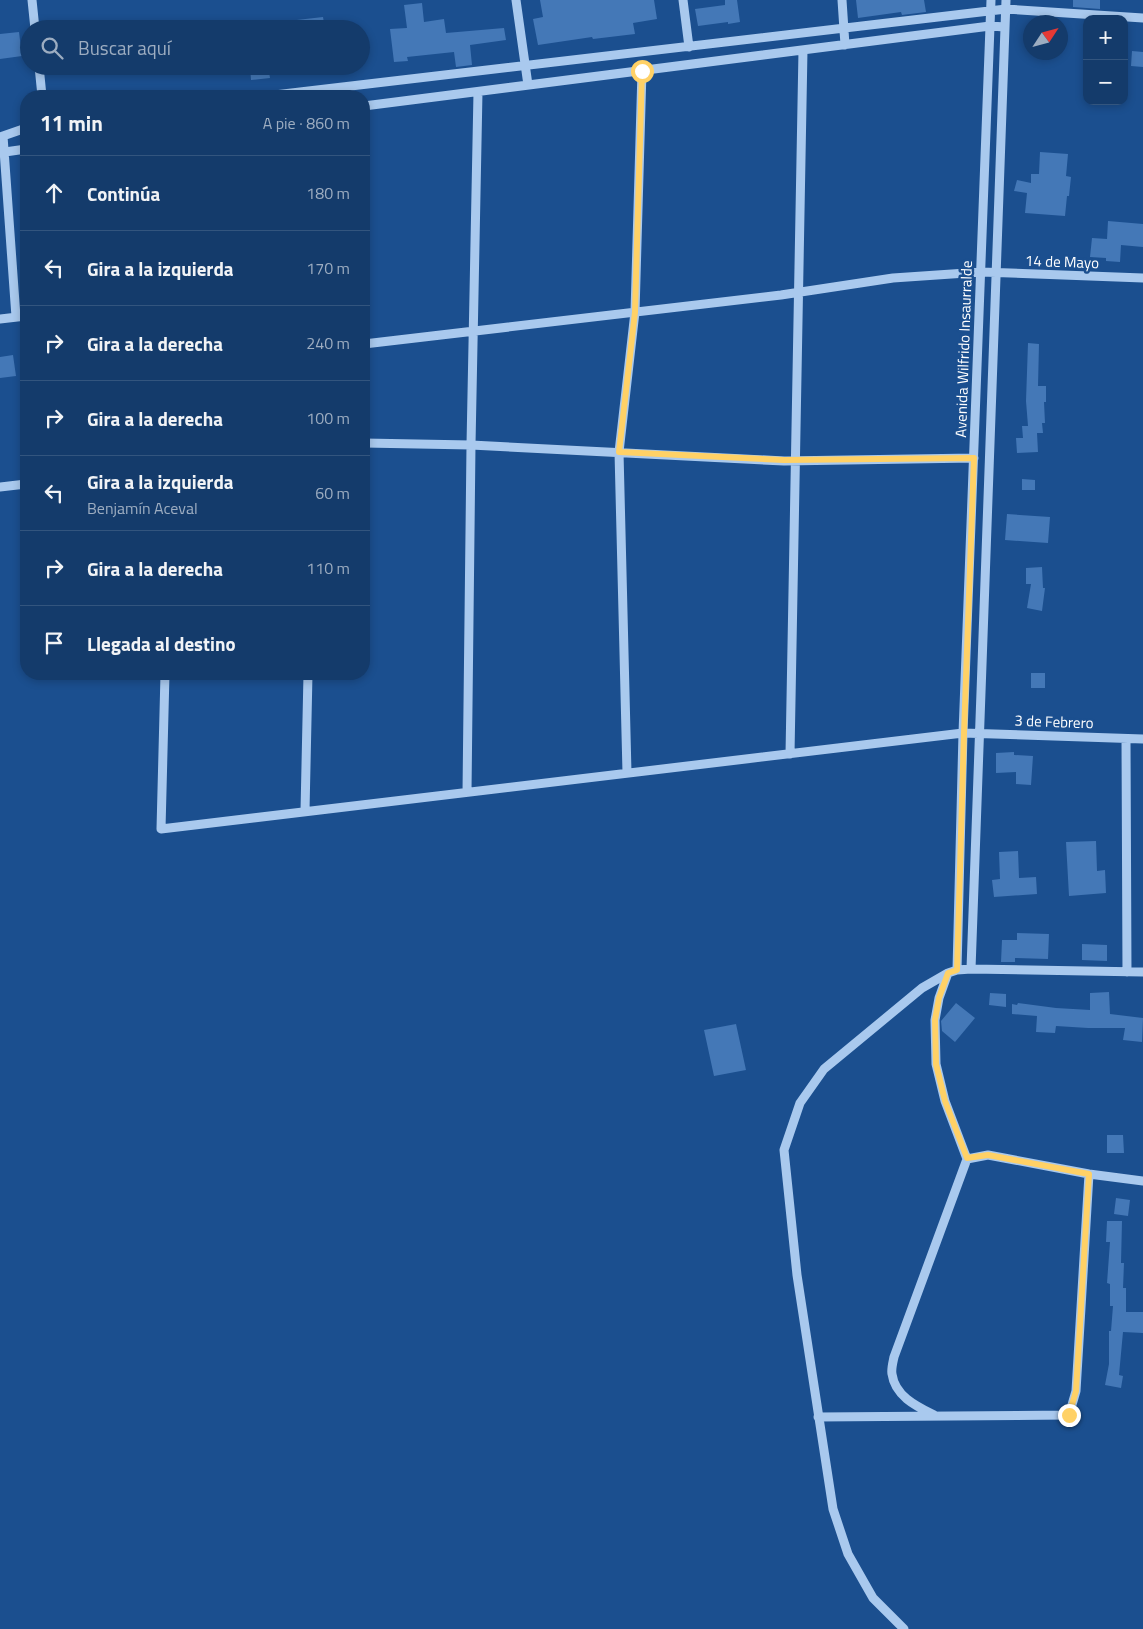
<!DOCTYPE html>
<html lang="es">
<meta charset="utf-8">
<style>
body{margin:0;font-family:"Titillium Web",sans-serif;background:#214673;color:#f1f3f6}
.controls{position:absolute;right:15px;top:15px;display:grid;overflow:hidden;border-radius:10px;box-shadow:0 2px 8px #0003}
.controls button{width:45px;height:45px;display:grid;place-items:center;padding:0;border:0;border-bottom:1px solid #33557e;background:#143b6b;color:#f1f3f6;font:25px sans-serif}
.compass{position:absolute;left:1023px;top:15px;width:45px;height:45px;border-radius:50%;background:#143b6b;box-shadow:0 2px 8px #0003;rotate:54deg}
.stop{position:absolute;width:15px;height:15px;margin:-11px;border:4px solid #ffd166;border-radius:50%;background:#fff}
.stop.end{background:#ffd166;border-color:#fff;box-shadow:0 1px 5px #0008}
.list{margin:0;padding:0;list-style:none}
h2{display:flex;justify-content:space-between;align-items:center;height:65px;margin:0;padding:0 20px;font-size:21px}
h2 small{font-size:16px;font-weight:400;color:#9dadc1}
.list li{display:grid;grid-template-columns:32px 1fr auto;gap:15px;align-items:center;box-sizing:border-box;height:75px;padding:0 20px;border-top:1px solid #33557e}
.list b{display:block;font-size:19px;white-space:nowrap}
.list p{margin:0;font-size:16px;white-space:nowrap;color:#9dadc1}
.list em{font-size:16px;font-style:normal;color:#9dadc1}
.icon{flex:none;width:28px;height:28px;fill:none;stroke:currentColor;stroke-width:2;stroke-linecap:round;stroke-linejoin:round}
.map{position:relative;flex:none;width:1143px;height:1629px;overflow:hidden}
.search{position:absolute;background:#143b6b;box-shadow:0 2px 8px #0003;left:20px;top:20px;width:350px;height:55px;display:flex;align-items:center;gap:12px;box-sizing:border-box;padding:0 18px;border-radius:28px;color:#9dadc1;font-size:19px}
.panel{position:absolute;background:#143b6b;box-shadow:0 2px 8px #0003;left:20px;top:90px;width:350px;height:590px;border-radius:20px}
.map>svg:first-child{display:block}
</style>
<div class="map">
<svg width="1143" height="1629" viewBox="0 0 1143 1629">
<rect width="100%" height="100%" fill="#1b4f8f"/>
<path fill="#4478b7" d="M 540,0 L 654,0 L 657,19 L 633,23 L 635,34 L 593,39 L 592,37 L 538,45 L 533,19 L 543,17 Z
M 725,0 L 737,0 L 740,22 L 728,24 L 728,22 L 698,26 L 695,9 L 725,5 Z
M 856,0 L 924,0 L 926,12 L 902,15 L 901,12 L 858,18 Z
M 1073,0 L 1100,0 L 1100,9 L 1073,7 Z
M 422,3 L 424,22 L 444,19 L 446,33 L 504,28 L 506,40 L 470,45 L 472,65 L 456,67 L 454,52 L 407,57 L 408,61 L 394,62 L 390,29 L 407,28 L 404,5 Z
M 323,17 L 325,29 L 288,29 L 288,21 Z
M 19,32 L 22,56 L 0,59 L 0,34 Z
M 1132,51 L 1143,52 L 1143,67 L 1131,66 Z
M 250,66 L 268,66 L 270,78 L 251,80 Z
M 1040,152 L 1068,154 L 1066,176 L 1071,177 L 1069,196 L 1067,196 L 1065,216 L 1025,213 L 1027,193 L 1014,191 L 1017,180 L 1031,183 L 1031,174 L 1039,174 Z
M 1108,221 L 1143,224 L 1143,247 L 1121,245 L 1120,262 L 1106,261 L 1106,258 L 1090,257 L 1092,238 L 1107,239 Z
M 1028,343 L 1039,344 L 1038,386 L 1046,386 L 1046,402 L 1044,402 L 1045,423 L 1042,423 L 1043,433 L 1037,433 L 1038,452 L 1017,453 L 1016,438 L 1023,438 L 1022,426 L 1028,426 L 1026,401 Z
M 13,355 L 16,376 L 0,378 L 0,357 Z
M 1022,479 L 1035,480 L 1035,490 L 1022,490 Z
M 1007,514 L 1050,517 L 1048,543 L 1005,540 Z
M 1042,567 L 1043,588 L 1045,588 L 1042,611 L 1027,608 L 1031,584 L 1026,584 L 1026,568 Z
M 1031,673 L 1045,673 L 1045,688 L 1031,688 Z
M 1014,752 L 1014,755 L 1033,756 L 1031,785 L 1016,784 L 1016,772 L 996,773 L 996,753 Z
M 1096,841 L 1097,871 L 1105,870 L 1106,893 L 1069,896 L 1066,842 Z
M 1018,851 L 1019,878 L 1036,877 L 1037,894 L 994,897 L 992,880 L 1000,879 L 999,852 Z
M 1017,933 L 1049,934 L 1048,959 L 1015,958 L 1015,962 L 1001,962 L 1002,940 L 1017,940 Z
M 1082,944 L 1107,945 L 1107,961 L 1082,960 Z
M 1109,992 L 1110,1014 L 1143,1018 L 1142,1042 L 1123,1040 L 1125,1028 L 1088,1028 L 1056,1026 L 1055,1033 L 1036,1032 L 1037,1016 L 1012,1014 L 1012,1004 L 1017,1005 L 1018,1003 L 1056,1008 L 1090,1010 L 1090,993 Z
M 990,993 L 1006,994 L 1006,1007 L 989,1005 Z
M 956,1003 L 975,1018 L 955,1042 L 942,1031 L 941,1021 Z
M 736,1024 L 746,1070 L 714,1076 L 704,1030 Z
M 1107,1135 L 1123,1135 L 1124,1153 L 1107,1153 Z
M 1116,1198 L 1130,1200 L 1128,1216 L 1114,1214 Z
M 1107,1221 L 1122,1221 L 1121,1263 L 1124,1263 L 1123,1288 L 1126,1288 L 1126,1312 L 1143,1312 L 1143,1333 L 1123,1332 L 1119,1375 L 1123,1376 L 1121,1388 L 1105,1385 L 1109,1364 L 1109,1331 L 1111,1331 L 1113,1306 L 1110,1306 L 1110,1284 L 1107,1283 L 1110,1242 L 1106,1242 Z"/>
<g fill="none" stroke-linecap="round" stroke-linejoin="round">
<path stroke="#a9c9ee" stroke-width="9" d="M 32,0 L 35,29
M 516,0 L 528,85
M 683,0 L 689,47
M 842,0 L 845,45
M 39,66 L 42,96
M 266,96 L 1006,9 L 1143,18
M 364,106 L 990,26 L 1005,27
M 3,136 L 16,317
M 0,137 L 26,128
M 0,150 L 5,152 L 26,149
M 0,319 L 26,316
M 364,344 L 781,295 L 893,278 L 981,272 L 1143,278
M 364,443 L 471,445 L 784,461 L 974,458
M 0,487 L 26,484
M 165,674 L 161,829 L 963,733 L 1143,739
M 1126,739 L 1127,972
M 790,754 L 803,50
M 627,773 L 619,452 L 635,312 L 642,71
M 467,792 L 471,445 L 478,92
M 305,811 L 308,674
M 971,969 L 1006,0
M 957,970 L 963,733 L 991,0
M 967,1159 L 988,1155 L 1089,1174 L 1143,1181
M 934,1415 C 916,1406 895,1396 892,1374 C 891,1369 893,1362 894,1357 L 967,1159 L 945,1101 L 936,1064 L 935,1020 L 939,998 L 948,973
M 818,1417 L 1069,1415 L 1076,1391 L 1089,1174
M 904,1629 L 873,1598 L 848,1554 L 833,1509 L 797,1275 L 784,1150 L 800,1103 L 824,1069 L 922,988 L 948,973 L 957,970 L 971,969 L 1143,972"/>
</g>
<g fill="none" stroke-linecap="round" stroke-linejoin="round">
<path stroke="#ffd166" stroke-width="6" d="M 642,71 L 635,312 L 619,452 L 784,460 L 974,458 L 964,733 L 957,970 L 948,973 L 939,998 L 935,1020 L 936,1064 L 945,1101 L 967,1158 L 988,1155 L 1089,1174 L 1076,1391 L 1069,1415"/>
</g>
<g text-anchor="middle" stroke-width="5" stroke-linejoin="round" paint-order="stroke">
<g font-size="15" fill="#fff" stroke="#1b4f8f">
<text transform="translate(1062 262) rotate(2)" y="5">14 de Mayo</text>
<text transform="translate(964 349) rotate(-88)" y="5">Avenida Wilfrido Insaurralde</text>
<text transform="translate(1054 722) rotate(2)" y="5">3 de Febrero</text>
</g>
</g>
</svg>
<div class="controls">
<button>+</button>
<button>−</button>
</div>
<svg class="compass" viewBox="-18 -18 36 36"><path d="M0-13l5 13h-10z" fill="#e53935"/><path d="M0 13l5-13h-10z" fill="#9dadc1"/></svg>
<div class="stop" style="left:642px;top:71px"></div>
<div class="stop end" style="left:1069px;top:1415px"></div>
<div class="search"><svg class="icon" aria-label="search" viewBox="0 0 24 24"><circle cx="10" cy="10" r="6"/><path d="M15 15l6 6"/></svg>Buscar aquí</div>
<section class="panel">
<h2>11 min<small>A pie · 860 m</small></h2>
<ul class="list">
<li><svg class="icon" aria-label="ahead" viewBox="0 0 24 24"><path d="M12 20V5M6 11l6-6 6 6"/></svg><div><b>Continúa</b></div><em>180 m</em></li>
<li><svg class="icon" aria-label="left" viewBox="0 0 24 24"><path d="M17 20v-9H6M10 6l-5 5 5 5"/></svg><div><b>Gira a la izquierda</b></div><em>170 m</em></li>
<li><svg class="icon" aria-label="right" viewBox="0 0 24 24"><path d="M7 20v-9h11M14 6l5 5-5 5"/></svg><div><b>Gira a la derecha</b></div><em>240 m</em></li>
<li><svg class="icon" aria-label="right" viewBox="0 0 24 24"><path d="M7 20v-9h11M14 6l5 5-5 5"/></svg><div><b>Gira a la derecha</b></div><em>100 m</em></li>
<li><svg class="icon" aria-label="left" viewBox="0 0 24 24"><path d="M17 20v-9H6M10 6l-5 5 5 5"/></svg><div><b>Gira a la izquierda</b><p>Benjamín Aceval</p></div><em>60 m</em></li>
<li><svg class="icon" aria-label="right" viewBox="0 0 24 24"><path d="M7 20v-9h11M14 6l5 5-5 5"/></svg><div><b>Gira a la derecha</b></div><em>110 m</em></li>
<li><svg class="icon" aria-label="arrive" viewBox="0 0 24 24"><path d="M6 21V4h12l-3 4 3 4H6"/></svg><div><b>Llegada al destino</b></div></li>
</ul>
</section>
</div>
